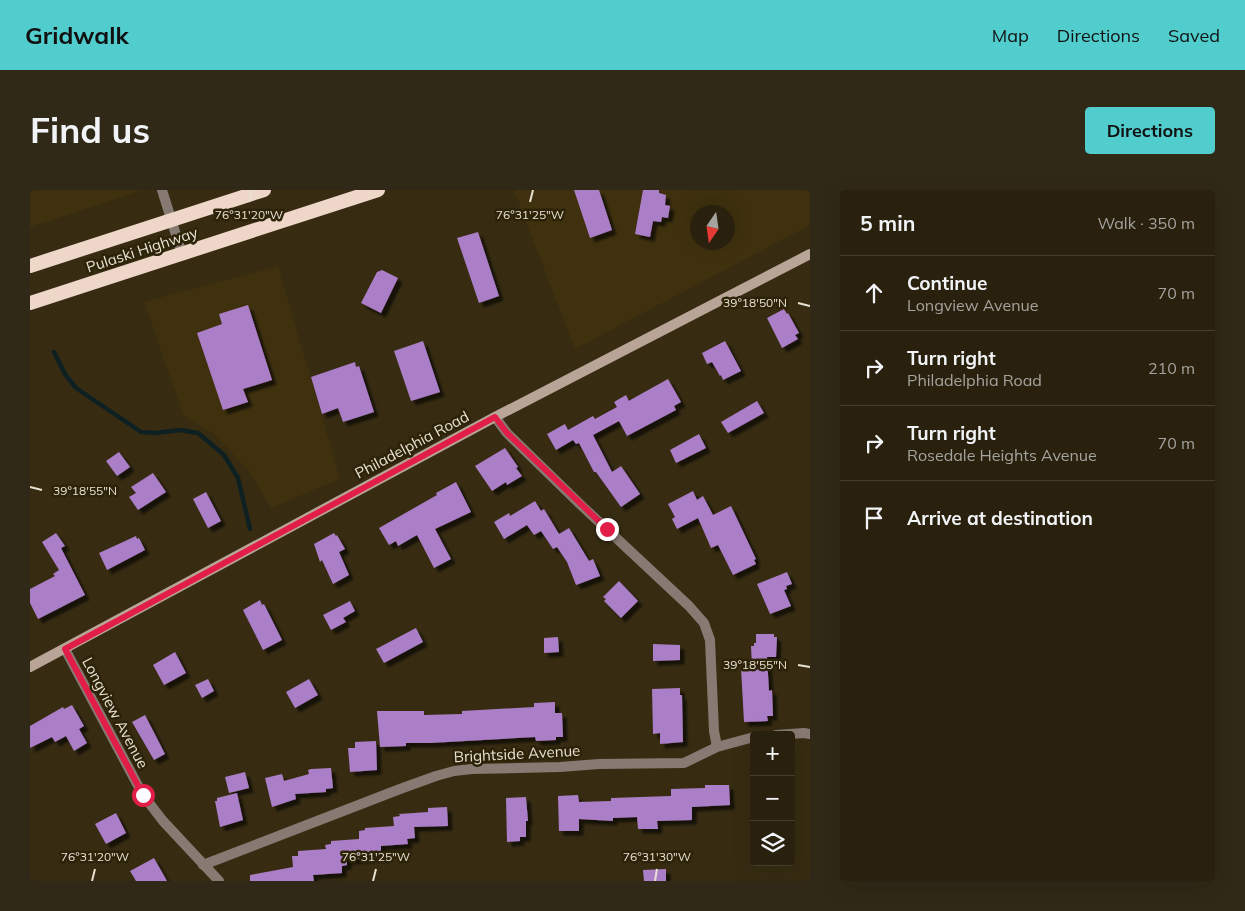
<!DOCTYPE html>
<meta charset="utf-8">
<style>
body{margin:0;font-family:Mulish,sans-serif;background:#312917;color:#f1f3f6}
.controls{position:absolute;right:15px;bottom:15px;display:grid;overflow:hidden;border-radius:5px;box-shadow:0 5px 20px #0002}
.controls button{width:45px;height:45px;display:grid;place-items:center;padding:0;border:0;border-bottom:1px solid #453e2e;background:#29210e;color:#f1f3f6;font:25px sans-serif}
.compass{position:absolute;left:660px;top:15px;width:45px;height:45px;border-radius:50%;background:#29210e;box-shadow:0 5px 20px #0002;rotate:193deg}
.stop{position:absolute;width:15px;height:15px;margin:-11px;border:4px solid #e11d48;border-radius:50%;background:#fff}
.stop.end{background:#e11d48;border-color:#fff;box-shadow:0 1px 5px #0008}
.list{margin:0;padding:0;list-style:none}
h2{display:flex;justify-content:space-between;align-items:center;height:65px;margin:0;padding:0 20px;font-size:21px}
h2 small{font-size:16px;font-weight:400;color:#a5a39e}
.list li{display:grid;grid-template-columns:32px 1fr auto;gap:15px;align-items:center;box-sizing:border-box;height:75px;padding:0 20px;border-top:1px solid #453e2e}
.list b{display:block;font-size:19px;white-space:nowrap}
.list p{margin:0;font-size:16px;white-space:nowrap;color:#a5a39e}
.list em{font-size:16px;font-style:normal;color:#a5a39e}
.icon{flex:none;width:28px;height:28px;fill:none;stroke:currentColor;stroke-width:2;stroke-linecap:round;stroke-linejoin:round}
.map{position:relative;flex:none;width:780px;height:691px;overflow:hidden;border-radius:5px}
header{display:flex;align-items:center;gap:30px;box-sizing:border-box;height:70px;padding:0 25px;background:#52cdcd;color:#111}
header strong{font-size:24px}
nav{display:flex;gap:28px;margin-inline-start:auto;font-size:18px}
.intro{display:flex;align-items:center;justify-content:space-between;box-sizing:border-box;height:120px;padding:0 30px}
h1{margin:0;font-size:35px}
.button{padding:12px 22px;border-radius:5px;background:#52cdcd;color:#111;font-size:18px;font-weight:700}
main{display:flex;gap:30px;padding:0 30px}
aside{flex:1;background:#29210e;border-radius:5px;box-shadow:0 5px 20px #0002}
.map>svg:first-child{display:block}
</style>
<header>
<strong>Gridwalk</strong>
<nav><a>Map</a><a>Directions</a><a>Saved</a></nav>
</header>
<div class="intro"><h1>Find us</h1><a class="button">Directions</a></div>
<main>
<div class="map">
<svg width="780" height="691" viewBox="0 0 780 691">
<defs>
<filter id="shadow"><feDropShadow dx="4.5" dy="4.5" stdDeviation="1" flood-color="#0009"/></filter>
</defs>
<rect width="100%" height="100%" fill="#372c12"/>
<path fill="#3f310e" fill-rule="evenodd" d="M 0,0 L 112,0 L 0,37 Z
M 484,0 L 780,0 L 780,35 L 545,159 ZM 668,22 L 698,22 L 698,52 L 668,52 Z
M 248,76 L 310,289 L 241,318 L 219,281 L 185,245 L 154,226 L 114,112 Z"/>
<g fill="none" stroke-linecap="round" stroke-linejoin="round">
<path stroke="#0f2023" stroke-width="4.5" d="M 24,162 L 35,184 L 46,198 L 111,242 L 125,243 L 150,240 L 168,243 L 194,265 L 208,288 L 220,339"/>
</g>
<path fill="#ab7ec8" filter="url(#shadow)" d="M 544,0 L 569,0 L 582,40 L 560,48 Z
M 613,0 L 629,0 L 629,3 L 636,5 L 635,15 L 640,16 L 638,28 L 632,27 L 631,32 L 623,31 L 620,47 L 605,44 Z
M 448,42 L 469,106 L 449,113 L 427,48 Z
M 352,80 L 368,88 L 351,123 L 331,113 L 347,82 Z
M 218,115 L 242,190 L 213,199 L 218,212 L 193,220 L 167,143 L 192,134 L 189,124 Z
M 754,119 L 757,124 L 758,123 L 769,143 L 765,145 L 768,149 L 752,158 L 737,128 Z
M 393,151 L 410,202 L 381,211 L 364,161 Z
M 695,151 L 711,181 L 693,190 L 691,185 L 690,186 L 682,172 L 677,174 L 672,163 Z
M 325,172 L 326,177 L 329,176 L 344,222 L 313,232 L 308,218 L 292,224 L 281,187 Z
M 638,189 L 651,212 L 644,216 L 646,220 L 597,246 L 589,231 L 563,245 L 582,282 L 591,276 L 610,304 L 591,317 L 566,282 L 564,282 L 549,253 L 546,254 L 543,250 L 526,260 L 517,244 L 535,234 L 538,240 L 563,226 L 565,229 L 587,217 L 584,212 L 596,205 L 599,211 L 602,209 Z
M 727,211 L 734,223 L 698,243 L 691,232 Z
M 669,244 L 676,258 L 646,273 L 640,260 Z
M 475,258 L 488,277 L 486,278 L 492,286 L 477,295 L 476,292 L 462,301 L 445,276 Z
M 89,262 L 100,277 L 87,286 L 76,271 Z
M 123,283 L 136,302 L 108,320 L 99,307 L 106,303 L 101,297 Z
M 426,292 L 441,322 L 405,339 L 421,369 L 404,378 L 387,345 L 368,356 L 366,351 L 359,355 L 349,338 L 407,305 L 406,303 Z
M 663,301 L 667,310 L 673,306 L 683,325 L 701,316 L 726,369 L 724,370 L 726,374 L 703,385 L 688,355 L 681,358 L 668,328 L 647,339 L 642,329 L 645,327 L 638,314 Z
M 176,302 L 191,331 L 178,338 L 163,309 Z
M 505,311 L 511,321 L 514,319 L 529,344 L 539,338 L 559,371 L 563,369 L 570,386 L 546,395 L 537,372 L 527,357 L 523,359 L 511,341 L 504,345 L 497,335 L 474,349 L 464,332 L 479,323 L 480,326 Z
M 26,343 L 35,356 L 31,358 L 55,405 L 8,429 L 0,413 L 0,399 L 25,386 L 23,384 L 29,380 L 12,352 Z
M 304,343 L 306,346 L 307,345 L 315,359 L 309,362 L 319,385 L 303,394 L 292,370 L 290,372 L 284,354 Z
M 106,346 L 107,349 L 109,348 L 115,360 L 77,380 L 69,363 Z
M 757,382 L 762,394 L 756,396 L 757,399 L 754,400 L 761,416 L 740,424 L 727,394 Z
M 589,391 L 608,411 L 591,428 L 574,411 L 576,409 L 573,407 Z
M 230,410 L 232,415 L 234,414 L 252,450 L 233,460 L 213,420 Z
M 320,411 L 325,421 L 313,428 L 316,432 L 301,440 L 293,425 Z
M 386,438 L 393,452 L 354,473 L 346,459 Z
M 726,444 L 744,444 L 744,447 L 747,447 L 746,467 L 737,467 L 739,501 L 742,500 L 743,526 L 737,526 L 738,531 L 714,532 L 711,478 L 722,477 L 721,456 L 724,456 L 724,453 L 726,453 Z
M 528,447 L 529,462 L 514,463 L 514,448 Z
M 623,454 L 650,455 L 650,470 L 623,471 Z
M 145,462 L 156,483 L 134,495 L 123,475 Z
M 178,489 L 184,501 L 172,508 L 165,495 Z
M 279,489 L 288,505 L 265,518 L 256,502 Z
M 650,498 L 650,505 L 652,505 L 653,552 L 630,554 L 630,543 L 623,544 L 622,499 Z
M 525,512 L 525,523 L 532,523 L 533,547 L 526,547 L 526,550 L 506,551 L 505,547 L 400,553 L 376,553 L 376,556 L 350,557 L 347,521 L 394,521 L 394,525 L 432,524 L 432,521 L 504,517 L 504,513 Z
M 42,515 L 54,536 L 49,539 L 57,553 L 44,561 L 36,546 L 25,552 L 22,547 L 0,558 L 0,536 L 33,517 L 34,519 Z
M 115,525 L 135,564 L 124,570 L 102,532 Z
M 346,551 L 347,580 L 320,582 L 318,558 L 325,558 L 325,552 Z
M 301,578 L 303,598 L 296,599 L 296,602 L 265,604 L 266,609 L 242,617 L 235,588 L 252,584 L 254,591 L 279,584 L 278,580 L 281,579 Z
M 215,582 L 219,598 L 199,603 L 195,587 Z
M 675,595 L 699,595 L 700,615 L 662,617 L 662,630 L 627,631 L 628,639 L 608,639 L 607,627 L 583,628 L 583,631 L 549,629 L 549,641 L 529,641 L 528,606 L 548,605 L 549,612 L 581,611 L 581,608 L 641,606 L 641,599 L 675,598 Z
M 207,603 L 213,630 L 190,637 L 185,611 L 187,611 L 187,608 Z
M 496,607 L 498,631 L 496,631 L 496,647 L 490,647 L 490,651 L 477,652 L 476,608 Z
M 417,617 L 418,636 L 384,637 L 385,648 L 377,649 L 378,654 L 351,656 L 351,662 L 341,662 L 342,668 L 317,670 L 317,675 L 312,676 L 312,683 L 283,685 L 284,691 L 220,691 L 220,685 L 263,677 L 262,666 L 268,666 L 268,661 L 296,659 L 295,655 L 301,654 L 301,651 L 329,649 L 329,641 L 335,640 L 335,638 L 364,636 L 363,627 L 370,626 L 369,624 L 398,622 L 398,618 Z
M 86,623 L 96,643 L 76,654 L 65,634 Z
M 124,668 L 137,691 L 106,691 L 100,681 Z
M 636,679 L 636,691 L 614,691 L 613,680 Z"/>
<g fill="none" stroke-linecap="round" stroke-linejoin="round">
<path stroke="#877a72" stroke-width="10" d="M 132,0 L 152,64
M 465,227 L 477,243 L 553,317 L 659,416 L 674,433 L 680,450 L 684,541 L 687,557
M 35,459 L 113,605 L 133,631 L 189,691
M 746,545 L 774,543 L 780,544
M 173,675 L 370,599 L 406,586 L 424,581 L 442,579 L 530,577 L 569,574 L 654,573 L 687,557 L 724,547"/>
<path stroke="#b9a598" stroke-width="10" d="M 0,477 L 465,227 L 780,64"/>
<path stroke="#eed6c9" stroke-width="14" d="M 0,76 L 234,0
M 0,113 L 348,0"/>
</g>
<g fill="none" stroke-linecap="round" stroke-linejoin="round">
<path stroke="#e11d48" stroke-width="6" d="M 113,605 L 35,459 L 465,227 L 477,243 L 577,339"/>
</g>
<path fill="none" stroke="#e8e1d2" stroke-width="2" d="M 219,12 L 222,0M 500,12 L 503,0M 768,113 L 780,116M 0,297 L 12,300M 768,475 L 780,477M 62,691 L 65,679M 343,691 L 346,679M 625,691 L 627,679"/>
<g text-anchor="middle" stroke-width="5" stroke-linejoin="round" paint-order="stroke">
<g font-size="15" fill="#e8e1d2" stroke="#2d2308">
<text transform="translate(112 60) rotate(-18)" y="5">Pulaski Highway</text>
<text transform="translate(382 255) rotate(-28)" y="5">Philadelphia Road</text>
<text transform="translate(85 523) rotate(62)" y="5">Longview Avenue</text>
<text transform="translate(487 564) rotate(-3)" y="5">Brightside Avenue</text>
</g>
</g>
<g font-size="12" text-anchor="middle" fill="#e8e1d2" stroke="#2d2308" stroke-width="5" stroke-linejoin="round" paint-order="stroke">
<text x="219" y="29">76°31'20"W</text>
<text x="500" y="29">76°31'25"W</text>
<text x="725" y="117">39°18'50"N</text>
<text x="55" y="305">39°18'55"N</text>
<text x="725" y="479">39°18'55"N</text>
<text x="65" y="671">76°31'20"W</text>
<text x="346" y="671">76°31'25"W</text>
<text x="627" y="671">76°31'30"W</text>
</g>
</svg>
<div class="controls">
<button>+</button>
<button>−</button>
<button><svg class="icon" aria-label="layers" viewBox="0 0 24 24"><path d="M12 4l9 5-9 5-9-5zM3 14l9 5 9-5"/></svg></button>
</div>
<svg class="compass" viewBox="-18 -18 36 36"><path d="M0-13l5 13h-10z" fill="#e53935"/><path d="M0 13l5-13h-10z" fill="#a5a39e"/></svg>
<div class="stop" style="left:113px;top:605px"></div>
<div class="stop end" style="left:577px;top:339px"></div>
</div>
<aside>
<h2>5 min<small>Walk · 350 m</small></h2>
<ul class="list">
<li><svg class="icon" aria-label="ahead" viewBox="0 0 24 24"><path d="M12 20V5M6 11l6-6 6 6"/></svg><div><b>Continue</b><p>Longview Avenue</p></div><em>70 m</em></li>
<li><svg class="icon" aria-label="right" viewBox="0 0 24 24"><path d="M7 20v-9h11M14 6l5 5-5 5"/></svg><div><b>Turn right</b><p>Philadelphia Road</p></div><em>210 m</em></li>
<li><svg class="icon" aria-label="right" viewBox="0 0 24 24"><path d="M7 20v-9h11M14 6l5 5-5 5"/></svg><div><b>Turn right</b><p>Rosedale Heights Avenue</p></div><em>70 m</em></li>
<li><svg class="icon" aria-label="arrive" viewBox="0 0 24 24"><path d="M6 21V4h12l-3 4 3 4H6"/></svg><div><b>Arrive at destination</b></div></li>
</ul>
</aside>
</main>
